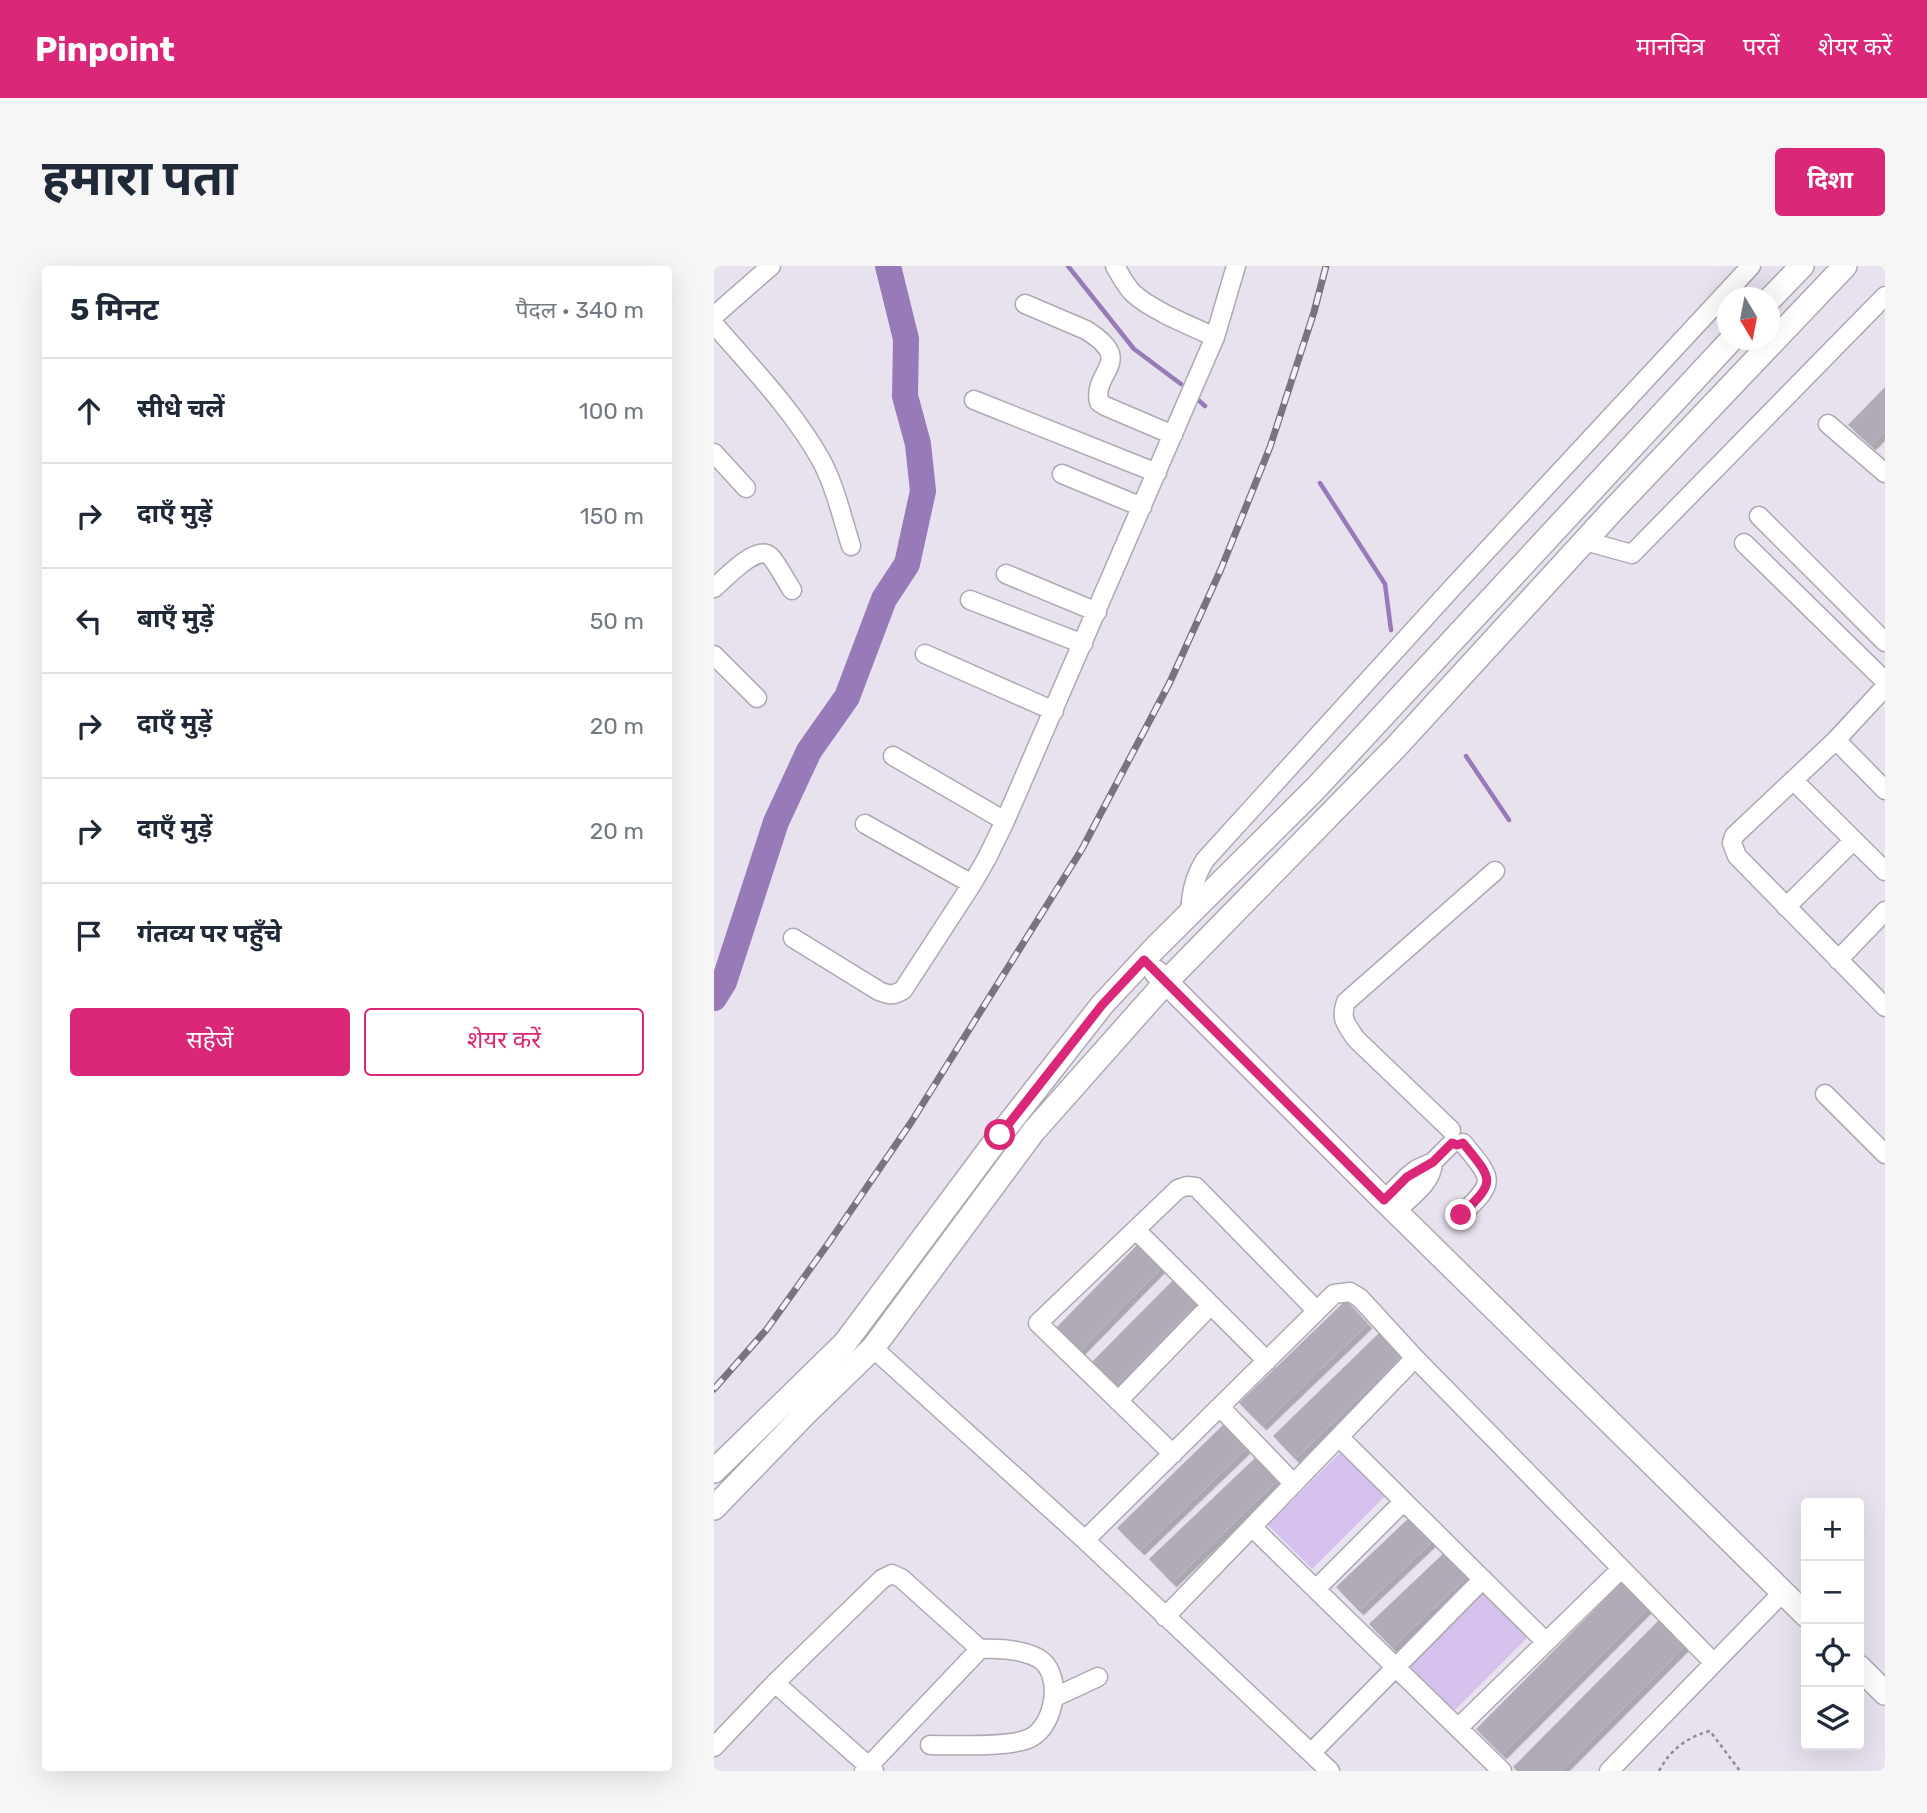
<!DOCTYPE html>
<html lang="hi">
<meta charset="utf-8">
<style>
body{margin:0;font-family:Rubik,"Noto Sans Devanagari",sans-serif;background:#f6f6f7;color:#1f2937}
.controls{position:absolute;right:21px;bottom:21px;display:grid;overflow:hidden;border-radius:7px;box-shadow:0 7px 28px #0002}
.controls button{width:63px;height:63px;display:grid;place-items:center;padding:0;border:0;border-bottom:2px solid #e0e1e3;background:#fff;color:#1f2937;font:35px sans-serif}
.compass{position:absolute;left:1003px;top:21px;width:63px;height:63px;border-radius:50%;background:#fff;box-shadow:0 7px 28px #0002;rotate:170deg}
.stop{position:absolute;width:21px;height:21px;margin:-16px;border:5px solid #db2777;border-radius:50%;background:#fff}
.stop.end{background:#db2777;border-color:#fff;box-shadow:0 2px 7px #0008}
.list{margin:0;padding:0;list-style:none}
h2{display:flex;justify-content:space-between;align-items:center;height:91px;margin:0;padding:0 28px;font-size:30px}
h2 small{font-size:23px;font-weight:400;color:#747a83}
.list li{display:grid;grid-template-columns:46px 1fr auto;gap:21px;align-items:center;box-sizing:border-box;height:105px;padding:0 28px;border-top:2px solid #e0e1e3}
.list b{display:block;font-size:26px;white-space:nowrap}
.list em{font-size:23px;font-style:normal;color:#747a83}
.actions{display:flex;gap:14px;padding:21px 28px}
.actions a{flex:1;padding:16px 0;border:2px solid #db2777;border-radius:7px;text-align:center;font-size:24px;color:#db2777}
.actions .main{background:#db2777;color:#fff}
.icon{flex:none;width:38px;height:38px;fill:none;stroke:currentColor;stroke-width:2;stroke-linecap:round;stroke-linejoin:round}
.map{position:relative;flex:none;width:1171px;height:1505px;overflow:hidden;border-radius:7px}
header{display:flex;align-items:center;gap:42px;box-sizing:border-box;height:98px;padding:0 35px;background:#db2777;color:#fff}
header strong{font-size:33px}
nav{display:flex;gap:38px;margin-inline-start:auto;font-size:24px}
.intro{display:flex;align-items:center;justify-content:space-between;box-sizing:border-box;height:168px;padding:0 42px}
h1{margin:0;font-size:49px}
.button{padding:18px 32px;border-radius:7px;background:#db2777;color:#fff;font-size:24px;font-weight:700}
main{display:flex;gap:42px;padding:0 42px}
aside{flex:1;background:#fff;border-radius:7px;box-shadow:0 7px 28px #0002}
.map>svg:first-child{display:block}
</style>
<header>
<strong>Pinpoint</strong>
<nav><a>मानचित्र</a><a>परतें</a><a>शेयर करें</a></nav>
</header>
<div class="intro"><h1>हमारा पता</h1><a class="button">दिशा</a></div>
<main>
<aside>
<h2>5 मिनट<small>पैदल · 340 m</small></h2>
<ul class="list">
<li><svg class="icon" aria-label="ahead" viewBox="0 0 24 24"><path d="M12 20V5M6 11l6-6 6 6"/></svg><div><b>सीधे चलें</b></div><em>100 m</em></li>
<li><svg class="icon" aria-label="right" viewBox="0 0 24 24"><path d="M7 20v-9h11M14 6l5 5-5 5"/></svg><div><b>दाएँ मुड़ें</b></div><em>150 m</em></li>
<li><svg class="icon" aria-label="left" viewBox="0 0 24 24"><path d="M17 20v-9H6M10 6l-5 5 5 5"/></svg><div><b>बाएँ मुड़ें</b></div><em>50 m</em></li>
<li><svg class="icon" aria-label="right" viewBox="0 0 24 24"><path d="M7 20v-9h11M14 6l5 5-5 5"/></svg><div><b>दाएँ मुड़ें</b></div><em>20 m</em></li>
<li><svg class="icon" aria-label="right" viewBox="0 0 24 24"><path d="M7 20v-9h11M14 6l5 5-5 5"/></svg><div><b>दाएँ मुड़ें</b></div><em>20 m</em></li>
<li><svg class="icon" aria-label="arrive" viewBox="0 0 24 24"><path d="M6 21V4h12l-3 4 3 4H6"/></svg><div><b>गंतव्य पर पहुँचे</b></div></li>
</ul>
<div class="actions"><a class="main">सहेजें</a><a>शेयर करें</a></div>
</aside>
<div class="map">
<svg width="1171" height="1505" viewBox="0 0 1171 1505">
<defs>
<filter id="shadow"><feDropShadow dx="4.5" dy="4.5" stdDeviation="0" flood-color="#0004"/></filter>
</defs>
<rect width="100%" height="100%" fill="#e8e2ef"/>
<path fill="#d6c1ec" d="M 627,1186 L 671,1230 L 598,1303 L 554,1259 Z
M 770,1327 L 814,1371 L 740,1445 L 696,1401 Z"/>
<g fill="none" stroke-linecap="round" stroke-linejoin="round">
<path stroke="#997ab8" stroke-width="4.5" d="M 354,0 L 420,83 L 467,118
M 482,132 L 491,140
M 606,217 L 671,318 L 677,364
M 752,490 L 795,554"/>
<path stroke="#997ab8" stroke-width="26" d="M 0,732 L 10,716 L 62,556 L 95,485 L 133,431 L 170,333 L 193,298 L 209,225 L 204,178 L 191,130 L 192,73 L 174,0"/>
</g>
<path fill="#b1abb8" filter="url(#shadow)" d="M 1171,121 L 1171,166 L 1157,180 L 1134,159 Z
M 425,977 L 449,1000 L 364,1087 L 340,1064 Z
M 461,1012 L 485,1035 L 400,1122 L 376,1098 Z
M 632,1034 L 654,1058 L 548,1160 L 525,1137 Z
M 665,1067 L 688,1090 L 581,1193 L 559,1170 Z
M 509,1159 L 532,1183 L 426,1285 L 403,1262 Z
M 542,1191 L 564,1214 L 458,1317 L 435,1293 Z
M 699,1248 L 722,1272 L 645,1345 L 622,1321 Z
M 732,1285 L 755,1309 L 678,1382 L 655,1358 Z
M 909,1315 L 935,1341 L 788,1489 L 762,1463 Z
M 946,1353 L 972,1379 L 847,1505 L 803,1505 L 799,1501 Z"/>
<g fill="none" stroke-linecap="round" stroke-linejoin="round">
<g stroke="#aea8b4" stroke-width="21">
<path id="minor" d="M 401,0 C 407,10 412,21 420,28 C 439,45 477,60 501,71
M 311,38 L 372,64 C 423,96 378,104 385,136 L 391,140 L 459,169
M 0,50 L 57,0
M 0,58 C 37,101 79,144 107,194 C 121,220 128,251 137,280
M 260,134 L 443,207
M 1114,158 L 1171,207
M 0,187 L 32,222
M 348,208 L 428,241
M 1045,250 L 1171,376
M 871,275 L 918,288 L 1171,30
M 1030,277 L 1171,415
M 292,308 L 383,346
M 0,322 C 11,313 42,278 56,290 C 63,297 72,315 78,324
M 256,334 L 369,378
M 211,388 L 340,445
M 0,389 L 43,432
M 1171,421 L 1122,474 L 1020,570 L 1018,577 L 1023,590 L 1171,741
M 1122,474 L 1171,524
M 179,490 L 291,555
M 1079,514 L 1171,605
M 151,558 L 258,618
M 1072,641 L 1140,574
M 476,648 C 477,627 480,612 491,594 L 739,321 L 1037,0
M 79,672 L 165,725 C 175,729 179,730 189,724 L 258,618 L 273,592 L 291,555 L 501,71 L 522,0
M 1124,694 L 1171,645
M 1111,828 L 1171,888
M 737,864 L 642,773 C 632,758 626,753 632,736 L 781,605
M 670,934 L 693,911 L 703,903 L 719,896 L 738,877
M 682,945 C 696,931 718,918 719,896
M 747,949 C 783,915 779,914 749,877
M 422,964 L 553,1095
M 159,1082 L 371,1274 L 616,1505
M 404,1135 L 497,1039
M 506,1141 L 580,1218
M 625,1171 L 832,1376
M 459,1188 L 324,1057 L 464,923 L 473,920 L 482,921 L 603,1045
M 538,1261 L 788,1505
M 371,1274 L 620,1028 L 636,1026 L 646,1032 L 701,1092 L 1000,1397
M 602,1323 L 690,1235
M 451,1351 L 701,1092
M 61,1417 L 160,1505
M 341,1431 L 384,1411
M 745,1461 L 907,1303
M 0,1481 L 61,1417 L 168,1313 L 178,1308 L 187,1312 L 266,1383
M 597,1487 L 769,1313
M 150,1505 L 266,1383 C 286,1382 306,1383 324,1392 C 350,1407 341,1458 318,1471 C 300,1482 240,1479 216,1479
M 895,1505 L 1069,1326"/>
</g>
<g stroke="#aea8b4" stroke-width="26">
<path id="major" d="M 1056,33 L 1088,0
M 442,706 L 665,929 L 1092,1349
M 0,1205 L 131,1077 L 286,869 L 388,739 L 440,683 L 602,522 L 1017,74
M 0,1242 L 91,1148 L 159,1082 L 319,866 L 452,716 L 682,481 L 900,243 L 1131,0
M 1145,1401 L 1171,1427"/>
</g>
<path stroke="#8f8b94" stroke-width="2.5" stroke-dasharray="3.5 3.5" stroke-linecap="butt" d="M 945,1505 C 956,1484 973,1471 996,1465 L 1026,1505"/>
<use href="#minor" stroke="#fff" stroke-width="18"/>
<use href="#major" stroke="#fff" stroke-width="23"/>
<g stroke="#77747c" stroke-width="7">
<path id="rail" d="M 0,1123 L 53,1063 L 116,975 L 198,855 L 368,583 L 456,416 L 507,303 L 556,181 L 600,46 L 612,0"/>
</g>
<use href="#rail" stroke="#f5effc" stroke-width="4.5" stroke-dasharray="13" stroke-linecap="butt"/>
</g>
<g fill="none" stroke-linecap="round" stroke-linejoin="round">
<path stroke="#db2777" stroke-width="9" d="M 286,869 L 388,739 L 430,694 L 670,934 L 693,911 L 719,896 L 738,877 L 743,879 L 749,877 C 779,914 783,915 747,949"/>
</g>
</svg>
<div class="controls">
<button>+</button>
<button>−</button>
<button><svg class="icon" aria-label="locate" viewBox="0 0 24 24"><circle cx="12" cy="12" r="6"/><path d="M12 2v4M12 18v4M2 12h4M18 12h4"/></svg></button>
<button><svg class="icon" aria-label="layers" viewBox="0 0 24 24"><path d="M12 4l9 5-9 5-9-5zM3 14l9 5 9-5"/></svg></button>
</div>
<svg class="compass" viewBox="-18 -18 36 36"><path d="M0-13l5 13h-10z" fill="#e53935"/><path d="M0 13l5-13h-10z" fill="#747a83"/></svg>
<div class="stop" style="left:286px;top:869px"></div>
<div class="stop end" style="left:747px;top:949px"></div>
</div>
</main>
